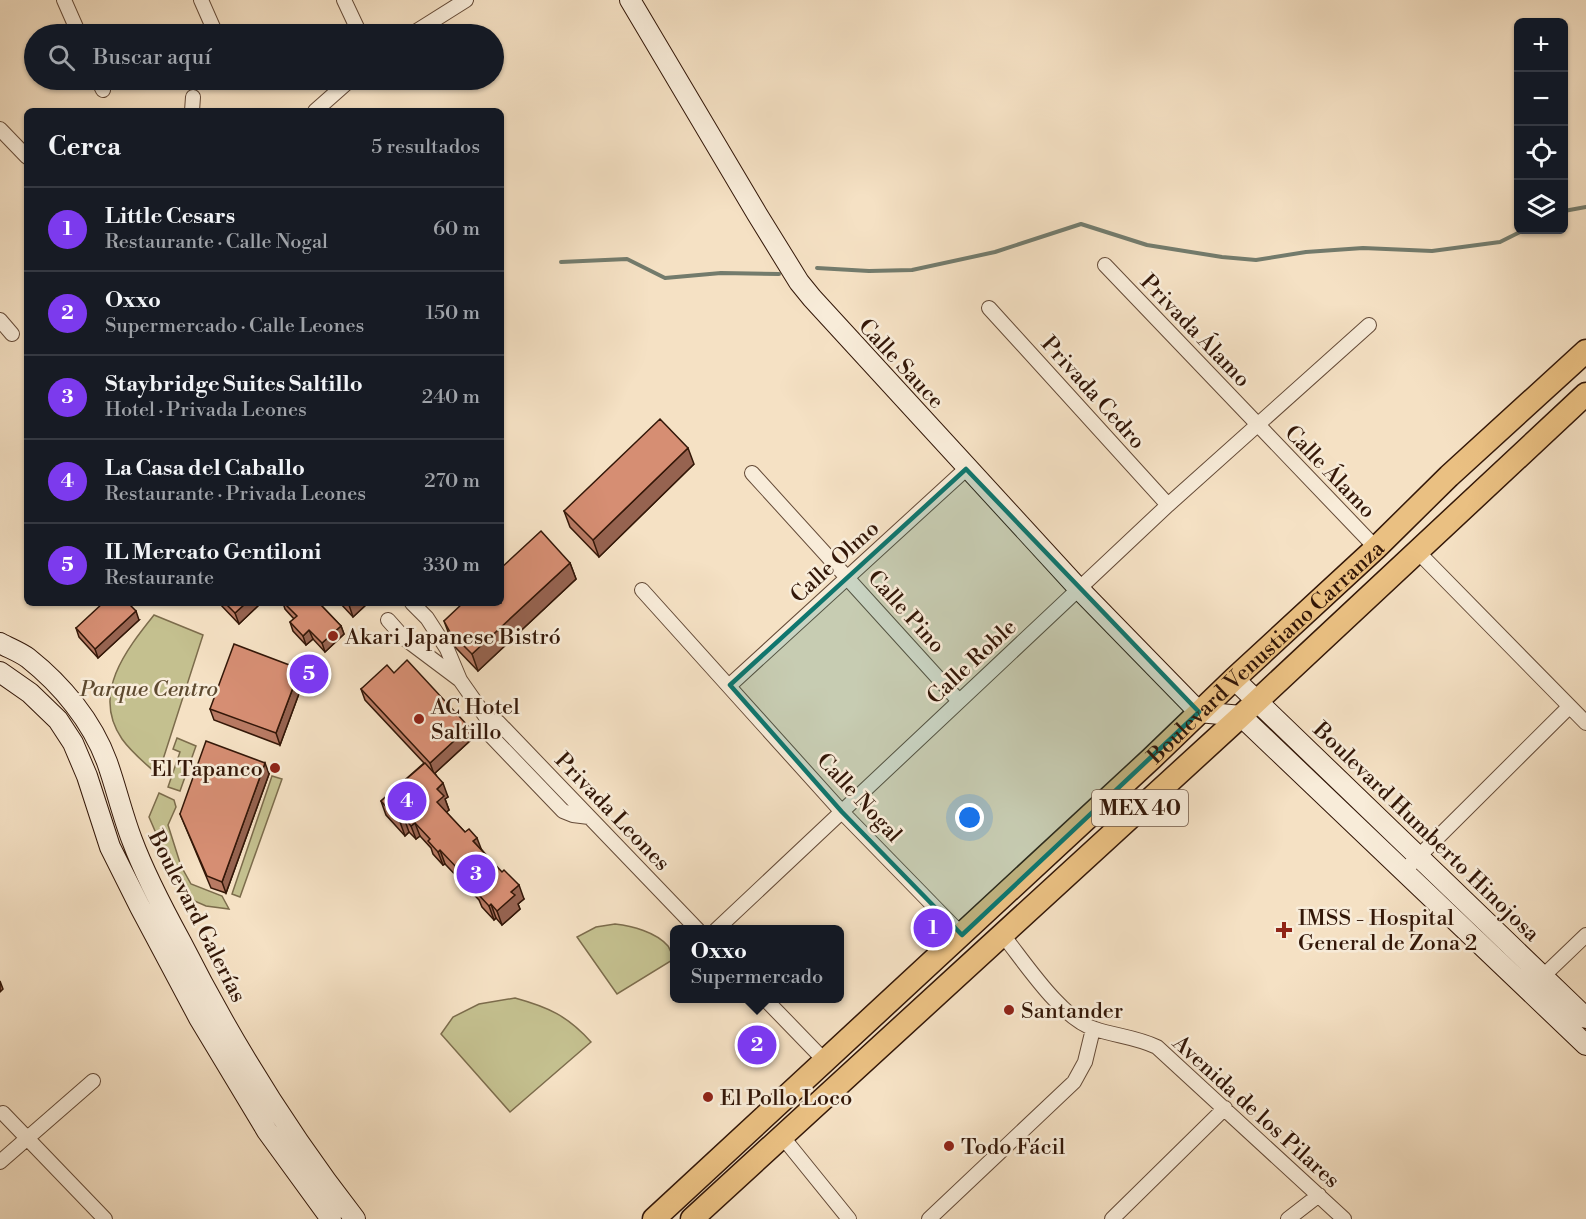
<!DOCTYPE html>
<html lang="es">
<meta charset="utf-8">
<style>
body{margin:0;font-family:"Libre Bodoni",serif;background:#242831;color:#f1f3f6}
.controls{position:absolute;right:18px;top:18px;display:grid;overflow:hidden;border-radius:9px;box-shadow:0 2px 4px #0004}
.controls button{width:54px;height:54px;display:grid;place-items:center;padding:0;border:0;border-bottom:2px solid #363941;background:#171b24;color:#f1f3f6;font:30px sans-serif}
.you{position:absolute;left:970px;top:818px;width:21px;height:21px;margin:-15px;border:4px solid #fff;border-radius:50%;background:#1a73e8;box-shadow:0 0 0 9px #1a73e833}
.badge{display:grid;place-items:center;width:39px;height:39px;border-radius:50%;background:#7c3aed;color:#fff;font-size:20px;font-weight:700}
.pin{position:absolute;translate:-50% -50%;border:3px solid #fff;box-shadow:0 2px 6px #0006}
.popup{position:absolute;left:670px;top:925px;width:174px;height:78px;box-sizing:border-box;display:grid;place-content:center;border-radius:9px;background:#171b24;filter:drop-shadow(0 2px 4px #0005);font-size:20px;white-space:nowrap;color:#9ea1a6}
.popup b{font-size:22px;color:#f1f3f6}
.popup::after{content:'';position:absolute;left:50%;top:100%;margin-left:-12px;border:12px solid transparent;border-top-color:#171b24}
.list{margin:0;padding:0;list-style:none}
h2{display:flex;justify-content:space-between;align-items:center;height:78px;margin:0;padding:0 24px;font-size:26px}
h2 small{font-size:20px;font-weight:400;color:#9ea1a6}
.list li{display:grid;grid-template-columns:39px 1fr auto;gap:18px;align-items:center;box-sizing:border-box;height:84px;padding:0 24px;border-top:2px solid #363941}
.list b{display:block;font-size:22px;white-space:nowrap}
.list p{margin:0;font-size:20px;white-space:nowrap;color:#9ea1a6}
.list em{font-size:20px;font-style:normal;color:#9ea1a6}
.icon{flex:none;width:33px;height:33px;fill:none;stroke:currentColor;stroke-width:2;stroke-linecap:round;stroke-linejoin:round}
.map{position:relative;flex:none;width:1586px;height:1219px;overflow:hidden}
.search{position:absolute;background:#171b24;box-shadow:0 2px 4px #0004;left:24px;top:24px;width:480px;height:66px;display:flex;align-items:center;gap:15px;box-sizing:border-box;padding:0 21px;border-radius:33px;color:#9ea1a6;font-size:22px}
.panel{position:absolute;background:#171b24;box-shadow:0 2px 4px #0004;left:24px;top:108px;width:480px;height:498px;border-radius:9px}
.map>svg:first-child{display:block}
</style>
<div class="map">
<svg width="1586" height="1219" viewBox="0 0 1586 1219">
<rect width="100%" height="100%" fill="#f5e1c4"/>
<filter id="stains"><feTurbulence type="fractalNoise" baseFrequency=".00333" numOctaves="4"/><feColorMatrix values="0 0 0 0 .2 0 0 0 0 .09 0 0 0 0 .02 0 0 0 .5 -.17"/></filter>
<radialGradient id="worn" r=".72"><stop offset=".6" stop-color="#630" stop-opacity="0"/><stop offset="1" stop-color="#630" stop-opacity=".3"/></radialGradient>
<path fill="#c4c08f" stroke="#7c6c4c" stroke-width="1.5" d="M 154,615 L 203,635 L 158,775 C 145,763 132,753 122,739 C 91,694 126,650 154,615 Z
M 177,738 L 196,746 L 180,791 L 168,787 L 180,752 L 173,749 Z
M 272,776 L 282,779 L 240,897 L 232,894 Z
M 159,793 L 174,800 L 176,807 L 168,825 L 181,866 L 191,884 L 222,896 L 229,909 L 206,906 L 183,896 L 149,817 Z
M 615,924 C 632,926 656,932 668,946 C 670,949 672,955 674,959 L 617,994 L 577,937 L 596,927 Z
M 515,998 C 548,1007 568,1016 591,1042 L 510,1112 L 441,1034 L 453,1017 L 479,1004 Z"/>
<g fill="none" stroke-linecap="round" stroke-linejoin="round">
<path stroke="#737b6c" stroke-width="4" d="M 1564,211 L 1586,207
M 561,262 L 627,259 L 665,278 L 721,273 L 779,274
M 817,268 L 869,271 L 912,270 L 995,252 L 1081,224 L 1147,245 L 1222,257 L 1256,260 L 1306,252 L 1363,248 L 1432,251 L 1500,242 L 1524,230"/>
<g stroke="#644a37" stroke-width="16">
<path id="street" d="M 64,0 L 79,34
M 201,0 L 216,34
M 344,0 L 360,34
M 412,34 L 466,0
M 98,80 L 103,90
M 192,111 L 193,97
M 315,111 L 350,80
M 0,129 L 27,157
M 1105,265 L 1376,548
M 989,308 L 1168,505
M 0,320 L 12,334
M 752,473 L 959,701
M 1417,551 L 1586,723
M 642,590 L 842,812 L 962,935
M 412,603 L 427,618 L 447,649 L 460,680 L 488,720
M 388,620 L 404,638 L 460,680
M 730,685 L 966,469
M 589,817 L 573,815 L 563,811 L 492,737 L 485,729 L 488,720 L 498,722 L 698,930
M 1403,872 L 1569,707
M 716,930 L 1168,505 L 1369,325
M 1002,934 C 1024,961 1061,1019 1095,1029 C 1116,1036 1136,1037 1157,1047 L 1344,1219
M 1538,981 L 1586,935
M 764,998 L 825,1061
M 3,1113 L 105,1219
M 781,1135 L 849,1219
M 0,1162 L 93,1081
M 929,1219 L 1074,1082 L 1085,1062 L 1093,1029
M 1112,1219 L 1225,1108
M 1288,1219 L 1319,1195"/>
</g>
<g stroke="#331708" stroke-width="22">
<path id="secondary" d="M 630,0 L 757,214 L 799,282 L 812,298 L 1079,589 L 1199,712 L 1241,716 L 1586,1045
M 0,643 C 9,648 20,652 28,658 C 62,685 92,721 107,762 C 116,787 122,814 132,840 C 145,875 163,909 181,942 C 230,1039 288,1133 355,1219
M 0,672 L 30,693 L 58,720 L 73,743 L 87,776 L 110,847 L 140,907 L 199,1018 L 267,1131 L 331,1219
M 1234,679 L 1586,1018"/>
</g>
<g stroke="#331708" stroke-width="25">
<g id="primary">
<path id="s1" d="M 654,1219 L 1152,758 L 1234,679 L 1376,548 L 1449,476 L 1586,351"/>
<path d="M 692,1219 L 1241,716 L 1586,394"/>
</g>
</g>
<use href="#street" stroke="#f8ecd9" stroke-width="14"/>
<use href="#secondary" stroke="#f8ecd9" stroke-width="20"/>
<use href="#primary" stroke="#eac082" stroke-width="22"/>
</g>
<path fill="#b87a63" stroke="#331708" stroke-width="1.5" d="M 694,464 L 599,557 L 570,527 L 564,511 Z
M 570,563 L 576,579 L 478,671 L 456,648 L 450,637 L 444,621 Z
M 219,603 L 261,603 L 239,624 Z
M 283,603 L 319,603 L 341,626 L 344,634 L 325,652 L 313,639 L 306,645 L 293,631 L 290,622 L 294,619 L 285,609 Z
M 340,603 L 368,603 L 353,617 Z
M 139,620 L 98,658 L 79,637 L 76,628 Z
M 300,669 L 304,680 L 280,745 L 214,720 L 210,709 Z
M 394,673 L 473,738 L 435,773 L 448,797 L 445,799 L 449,810 L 446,812 L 482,850 L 524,899 L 518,904 L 520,909 L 502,925 L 496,918 L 494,920 L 482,907 L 479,900 L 445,864 L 443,865 L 433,854 L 431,848 L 420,836 L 416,839 L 409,832 L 405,836 L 386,815 L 381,801 L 424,763 L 365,700 L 361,689 Z
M 269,774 L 226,893 L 211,888 L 180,814 Z"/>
<path fill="#966350" stroke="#331708" stroke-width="1.5" d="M 688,448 L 694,464 L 599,557 L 593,540 Z
M 570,563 L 576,579 L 478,671 L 472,654 Z
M 246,603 L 261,603 L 239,624 L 235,613 Z
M 352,603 L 368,603 L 353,617 L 349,605 Z
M 136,611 L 139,620 L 98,658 L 95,649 Z
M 341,626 L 344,634 L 325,652 L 322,643 Z
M 309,630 L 313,639 L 306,645 L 303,636 Z
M 300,669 L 304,680 L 280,745 L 276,733 Z
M 469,727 L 473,738 L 434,774 L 430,763 Z
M 265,763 L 269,774 L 226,893 L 222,882 Z
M 443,783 L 448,797 L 445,799 L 449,810 L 442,816 L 437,802 L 437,789 Z
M 404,818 L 409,832 L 405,836 L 400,822 Z
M 415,823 L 420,836 L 416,839 L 411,826 Z
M 477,838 L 482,851 L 473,841 Z
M 440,850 L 445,864 L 443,865 L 438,852 Z
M 519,885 L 524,899 L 518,904 L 520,909 L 502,925 L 497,911 L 511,892 Z
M 491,904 L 496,918 L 494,920 L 489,906 Z
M 0,981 L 3,989 L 0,992 Z"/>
<path fill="#d68e73" stroke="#331708" stroke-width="1.5" d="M 660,419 L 688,448 L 593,540 L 564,511 Z
M 541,531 L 570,563 L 472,654 L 450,632 L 444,621 L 463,603 L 501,603 L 501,568 Z
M 103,603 L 128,603 L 136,611 L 95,649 L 76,628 Z
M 225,603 L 246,603 L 235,613 Z
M 284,603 L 319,603 L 341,626 L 322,643 L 309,630 L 303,636 L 290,622 L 297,616 Z
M 234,644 L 300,669 L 276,733 L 210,709 Z
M 407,660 L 469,727 L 430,763 L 361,689 L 387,665 L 394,673 Z
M 206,741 L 265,763 L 222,882 L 207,876 L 180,814 Z
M 425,763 L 443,783 L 437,789 L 444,796 L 437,802 L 465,832 L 469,829 L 477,838 L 473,841 L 502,872 L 504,870 L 519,885 L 511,892 L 515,895 L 497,911 L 491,904 L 489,906 L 477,893 L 479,891 L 440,850 L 438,852 L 428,841 L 430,839 L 415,823 L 411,826 L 404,818 L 400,822 L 381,801 Z"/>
<path fill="#0f766e" fill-opacity="0.2" stroke="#0f766e" stroke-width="4.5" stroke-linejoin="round" d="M 966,469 L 1199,712 L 962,935 L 842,812 L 730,685 Z"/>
<g fill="#8f2418" stroke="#f8ecd9" stroke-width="2">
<circle cx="333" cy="636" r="6"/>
<circle cx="419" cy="719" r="6"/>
<circle cx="275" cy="768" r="6"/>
<path d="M1281 921h6v6h6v6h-6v6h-6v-6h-6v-6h6z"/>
<circle cx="1009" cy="1010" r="6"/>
<circle cx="708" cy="1097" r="6"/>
<circle cx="949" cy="1146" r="6"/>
</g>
<g text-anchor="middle" stroke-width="5" stroke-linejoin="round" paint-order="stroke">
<rect fill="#f8ecd9" stroke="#6e5747" stroke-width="1.5" x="1092" y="790" width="96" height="36" rx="4.5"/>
<g font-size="21" font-weight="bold" fill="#331708">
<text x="1140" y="815">MEX 40</text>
</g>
<g font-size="22" fill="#331708" stroke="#f8ecd9">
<text transform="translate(1196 330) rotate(46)" y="8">Privada Álamo</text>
<text transform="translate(902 363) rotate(47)" y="8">Calle Sauce</text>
<text transform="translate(1094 392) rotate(48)" y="8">Privada Cedro</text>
<text transform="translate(1331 471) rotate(46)" y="8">Calle Álamo</text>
<text transform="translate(834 561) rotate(-42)" y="8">Calle Olmo</text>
<text transform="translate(907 611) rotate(48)" y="8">Calle Pino</text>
<text dy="8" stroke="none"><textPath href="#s1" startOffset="834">Boulevard Venustiano Carranza</textPath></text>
<text transform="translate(971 661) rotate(-43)" y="8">Calle Roble</text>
<text transform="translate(860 797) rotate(47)" y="8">Calle Nogal</text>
<text transform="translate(613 811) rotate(46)" y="8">Privada Leones</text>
<text transform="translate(1427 831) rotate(44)" y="8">Boulevard Humberto Hinojosa</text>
<text transform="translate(198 916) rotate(63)" y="8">Boulevard Galerías</text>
<text transform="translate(1257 1111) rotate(42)" y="8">Avenida de los Pilares</text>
</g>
<g font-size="22" fill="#331708" stroke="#f8ecd9" text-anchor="start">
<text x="345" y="644">Akari Japanese Bistró</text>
<text x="431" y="714">AC Hotel<tspan x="431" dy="25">Saltillo</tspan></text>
<text x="263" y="776" text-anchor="end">El Tapanco</text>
<text x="1298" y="925">IMSS - Hospital<tspan x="1298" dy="25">General de Zona 2</tspan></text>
<text x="1021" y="1018">Santander</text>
<text x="720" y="1105">El Pollo Loco</text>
<text x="961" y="1154">Todo Fácil</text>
</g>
<g font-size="22" font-style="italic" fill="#5e4a30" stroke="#f8ecd9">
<text x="149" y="696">Parque Centro</text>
</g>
</g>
<rect width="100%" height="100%" filter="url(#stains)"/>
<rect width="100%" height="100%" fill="url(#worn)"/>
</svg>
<div class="controls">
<button>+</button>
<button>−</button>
<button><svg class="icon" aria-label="locate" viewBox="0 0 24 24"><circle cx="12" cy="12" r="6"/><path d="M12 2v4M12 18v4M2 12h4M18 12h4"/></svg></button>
<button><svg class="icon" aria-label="layers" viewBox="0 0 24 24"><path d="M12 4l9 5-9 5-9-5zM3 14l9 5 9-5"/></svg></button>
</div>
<div class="you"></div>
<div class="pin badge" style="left:933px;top:928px">1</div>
<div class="pin badge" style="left:757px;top:1045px">2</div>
<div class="popup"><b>Oxxo</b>Supermercado</div>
<div class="pin badge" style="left:476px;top:874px">3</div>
<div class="pin badge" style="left:407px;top:801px">4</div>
<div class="pin badge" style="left:309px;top:674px">5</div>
<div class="search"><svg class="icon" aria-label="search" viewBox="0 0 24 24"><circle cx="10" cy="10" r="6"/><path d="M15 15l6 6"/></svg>Buscar aquí</div>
<section class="panel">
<h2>Cerca<small>5 resultados</small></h2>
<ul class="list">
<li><span class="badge">1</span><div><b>Little Cesars</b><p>Restaurante · Calle Nogal</p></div><em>60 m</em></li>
<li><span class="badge">2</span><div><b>Oxxo</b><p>Supermercado · Calle Leones</p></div><em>150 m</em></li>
<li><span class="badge">3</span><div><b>Staybridge Suites Saltillo</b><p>Hotel · Privada Leones</p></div><em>240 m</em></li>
<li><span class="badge">4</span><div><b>La Casa del Caballo</b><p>Restaurante · Privada Leones</p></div><em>270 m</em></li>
<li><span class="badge">5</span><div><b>IL Mercato Gentiloni</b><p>Restaurante</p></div><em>330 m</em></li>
</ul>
</section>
</div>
